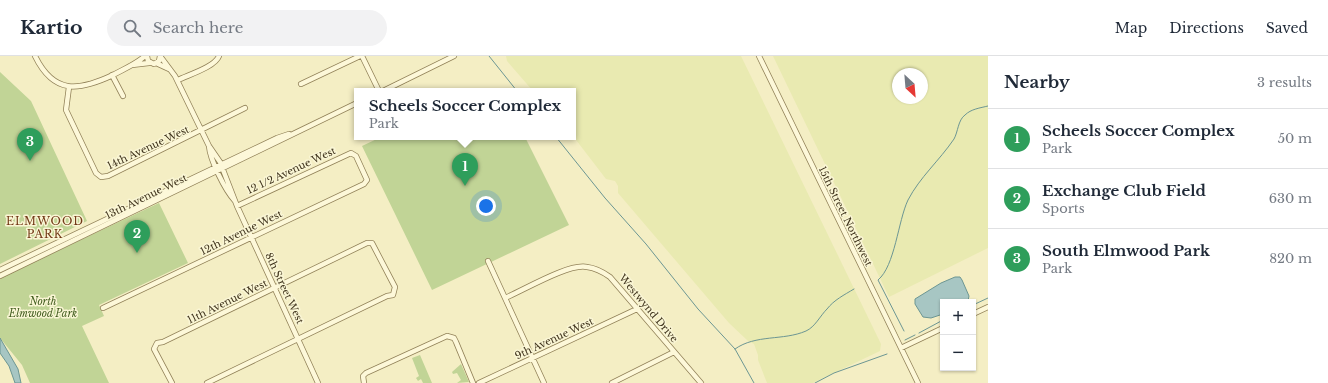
<!DOCTYPE html>
<meta charset="utf-8">
<style>
body{margin:0;font-family:"Libre Baskerville",serif;background:#f2f2f3;color:#1f2937}
.controls{position:absolute;right:12px;bottom:12px;display:grid;overflow:hidden;border-radius:0px;box-shadow:0 1px 3px #0004}
.controls button{width:36px;height:36px;display:grid;place-items:center;padding:0;border:0;border-bottom:1px solid #e0e1e3;background:#fff;color:#1f2937;font:20px sans-serif}
.compass{position:absolute;left:892px;top:12px;width:36px;height:36px;border-radius:50%;background:#fff;box-shadow:0 1px 3px #0004;rotate:154deg}
.you{position:absolute;left:486px;top:150px;width:14px;height:14px;margin:-10px;border:3px solid #fff;border-radius:50%;background:#1a73e8;box-shadow:0 0 0 6px #1a73e833}
.badge{display:grid;place-items:center;width:26px;height:26px;border-radius:50%;background:#a83720;color:#fff;font-size:13px;font-weight:700}
.pin{position:absolute;translate:-50% -33px;filter:drop-shadow(0 1px 2px #0008)}
.pin::after{content:'';position:absolute;top:21px;width:14px;height:12px;background:inherit;clip-path:polygon(0 0,100% 0,50% 100%)}
.popup{position:absolute;left:354px;top:32px;width:222px;height:52px;box-sizing:border-box;display:grid;place-content:center;border-radius:0px;background:#fff;filter:drop-shadow(0 1px 3px #0005);font-size:13px;white-space:nowrap;color:#747a83}
.popup b{font-size:15px;color:#1f2937}
.popup::after{content:'';position:absolute;left:50%;top:100%;margin-left:-8px;border:8px solid transparent;border-top-color:#fff}
.list{margin:0;padding:0;list-style:none}
h2{display:flex;justify-content:space-between;align-items:center;height:52px;margin:0;padding:0 16px;font-size:17px}
h2 small{font-size:13px;font-weight:400;color:#747a83}
.list li{display:grid;grid-template-columns:26px 1fr auto;gap:12px;align-items:center;box-sizing:border-box;height:60px;padding:0 16px;border-top:1px solid #e0e1e3}
.list b{display:block;font-size:15px;white-space:nowrap}
.list p{margin:0;font-size:13px;white-space:nowrap;color:#747a83}
.list em{font-size:13px;font-style:normal;color:#747a83}
.icon{flex:none;width:22px;height:22px;fill:none;stroke:currentColor;stroke-width:2;stroke-linecap:round;stroke-linejoin:round}
.map{position:relative;flex:none;width:988px;height:327px;overflow:hidden}
header{display:flex;align-items:center;gap:24px;box-sizing:border-box;height:56px;padding:0 20px;background:#fff;border-bottom:1px solid #e0e1e3}
header strong{font-size:19px}
nav{display:flex;gap:22px;margin-inline-start:auto;font-size:14px}
.search{width:280px;height:36px;background:#f2f2f3;display:flex;align-items:center;gap:10px;box-sizing:border-box;padding:0 14px;border-radius:22px;color:#747a83;font-size:15px}
main{display:flex}
aside{flex:1;background:#fff}
.map>svg:first-child{display:block}
</style>
<header>
<strong>Kartio</strong>
<div class="search"><svg class="icon" aria-label="search" viewBox="0 0 24 24"><circle cx="10" cy="10" r="6"/><path d="M15 15l6 6"/></svg>Search here</div>
<nav><a>Map</a><a>Directions</a><a>Saved</a></nav>
</header>
<main>
<div class="map">
<svg width="988" height="327" viewBox="0 0 988 327">
<rect width="100%" height="100%" fill="#f4eec4"/>
<path fill="#e9eab1" fill-rule="evenodd" d="M 506,0 L 741,0 L 881,288 L 880,295 L 813,327 L 767,327 L 758,304 L 758,299 L 754,288 L 748,285 L 729,267 L 618,137 L 618,130 L 615,125 L 606,123 L 573,80 L 573,35 L 533,35 L 507,5 Z
M 773,0 L 988,0 L 988,192 L 889,241 ZM 898,18 L 922,18 L 922,42 L 898,42 Z"/>
<path fill="#c1d496" d="M 0,16 L 31,45 L 87,165 L 0,208 Z
M 381,81 L 525,81 L 569,169 L 432,234 L 362,90 Z
M 159,147 L 188,207 L 99,249 L 104,260 L 82,270 L 109,327 L 30,327 L 22,309 L 0,282 L 0,222 Z
M 420,299 L 432,327 L 423,327 L 421,323 L 418,325 L 416,322 L 419,320 L 412,302 Z
M 461,308 L 469,326 L 457,327 L 461,324 L 457,317 L 453,318 L 452,316 Z"/>
<path fill="#a7c6c3" stroke="#6c9693" d="M 955,221 L 960,221 L 962,224 L 969,240 L 968,245 L 943,246 L 943,258 L 931,262 L 923,261 L 915,248 L 915,243 L 941,227 Z
M 0,282 L 18,313 L 21,327 L 15,327 L 9,310 L 0,297 Z"/>
<g fill="none" stroke-linecap="round" stroke-linejoin="round">
<path stroke="#6c9693" stroke-width="1" d="M 489,0 L 517,35
M 556,81 L 605,142 L 646,188 L 698,253 L 735,293 L 754,327
M 973,249 L 988,242
M 904,275 L 878,224 C 895,210 898,165 908,144 C 920,121 939,105 954,83 C 958,76 958,64 965,59 C 971,53 980,52 988,50
M 919,277 L 943,264
M 905,284 L 915,279
M 735,293 C 756,278 783,285 806,275 C 815,271 820,260 827,253 C 834,244 844,239 854,233
M 815,327 L 834,317 L 887,298"/>
<g stroke="#918158" stroke-width="6">
<path id="minor" d="M 35,0 C 54,39 79,35 113,19 C 124,13 136,8 145,0
M 147,0 L 148,5 L 154,8 L 159,5 L 160,0
M 160,0 L 175,20 L 209,90 L 220,106 L 237,150 L 318,327
M 362,0 L 379,35
M 759,0 L 918,327
M 156,7 L 169,13
M 132,9 L 149,7
M 112,19 L 123,40
M 178,24 C 188,19 215,11 219,0
M 301,28 L 360,0
M 69,31 L 66,54 L 96,117 L 101,121 L 108,120 L 245,52
M 383,35 L 454,0
M 209,90 C 210,104 225,134 235,145
M 488,205 L 544,327
M 0,214 L 277,82 L 289,78
M 0,220 L 357,47
M 505,242 C 524,234 569,207 587,211 C 596,212 603,216 610,221 L 701,327
M 103,252 L 364,128 L 367,124 L 356,100 L 351,97 L 237,150
M 973,258 L 988,251
M 901,292 L 943,272
M 172,327 L 154,293 L 157,287 L 163,286 L 367,187 L 372,187 L 395,231 L 393,239 L 387,240 L 207,327
M 364,327 L 363,320 L 366,317 L 447,280 L 454,282 L 456,286 L 473,327
M 479,327 L 637,253
M 612,327 L 674,296"/>
</g>
<use href="#minor" stroke="#fdf8d9" stroke-width="4.5"/>
</g>
<g text-anchor="middle" stroke-width="3" stroke-linejoin="round" paint-order="stroke">
<g font-size="10" fill="#40341d" stroke="#faf6d5">
<text transform="translate(148 91) rotate(-25)" y="4">14th Avenue West</text>
<text transform="translate(291 114) rotate(-25)" y="4">12 1/2 Avenue West</text>
<text transform="translate(146 140) rotate(-26)" y="4">13th Avenue West</text>
<text transform="translate(846 160) rotate(64)" y="4">15th Street Northwest</text>
<text transform="translate(241 176) rotate(-26)" y="4">12th Avenue West</text>
<text transform="translate(285 232) rotate(65)" y="4">8th Street West</text>
<text transform="translate(227 245) rotate(-26)" y="4">11th Avenue West</text>
<text transform="translate(649 252) rotate(50)" y="4">Westwynd Drive</text>
<text transform="translate(554 282) rotate(-25)" y="4">9th Avenue West</text>
</g>
<g font-size="10" font-style="italic" fill="#445f21" stroke="#faf6d5">
<text x="43" y="249">North<tspan x="43" dy="12">Elmwood Park</tspan></text>
</g>
<g font-size="11" letter-spacing="1" fill="#723a17" stroke="#faf6d5">
<text x="45" y="169">ELMWOOD<tspan x="45" dy="13">PARK</tspan></text>
</g>
</g>
</svg>
<div class="controls">
<button>+</button>
<button>−</button>
</div>
<svg class="compass" viewBox="-18 -18 36 36"><path d="M0-13l5 13h-10z" fill="#e53935"/><path d="M0 13l5-13h-10z" fill="#747a83"/></svg>
<div class="you"></div>
<div class="pin badge" style="left:465px;top:130px;background:#2e9e5b">1</div>
<div class="popup"><b>Scheels Soccer Complex</b>Park</div>
<div class="pin badge" style="left:137px;top:197px;background:#2e9e5b">2</div>
<div class="pin badge" style="left:30px;top:105px;background:#2e9e5b">3</div>
</div>
<aside>
<h2>Nearby<small>3 results</small></h2>
<ul class="list">
<li><span class="badge" style="background:#2e9e5b">1</span><div><b>Scheels Soccer Complex</b><p>Park</p></div><em>50 m</em></li>
<li><span class="badge" style="background:#2e9e5b">2</span><div><b>Exchange Club Field</b><p>Sports</p></div><em>630 m</em></li>
<li><span class="badge" style="background:#2e9e5b">3</span><div><b>South Elmwood Park</b><p>Park</p></div><em>820 m</em></li>
</ul>
</aside>
</main>
